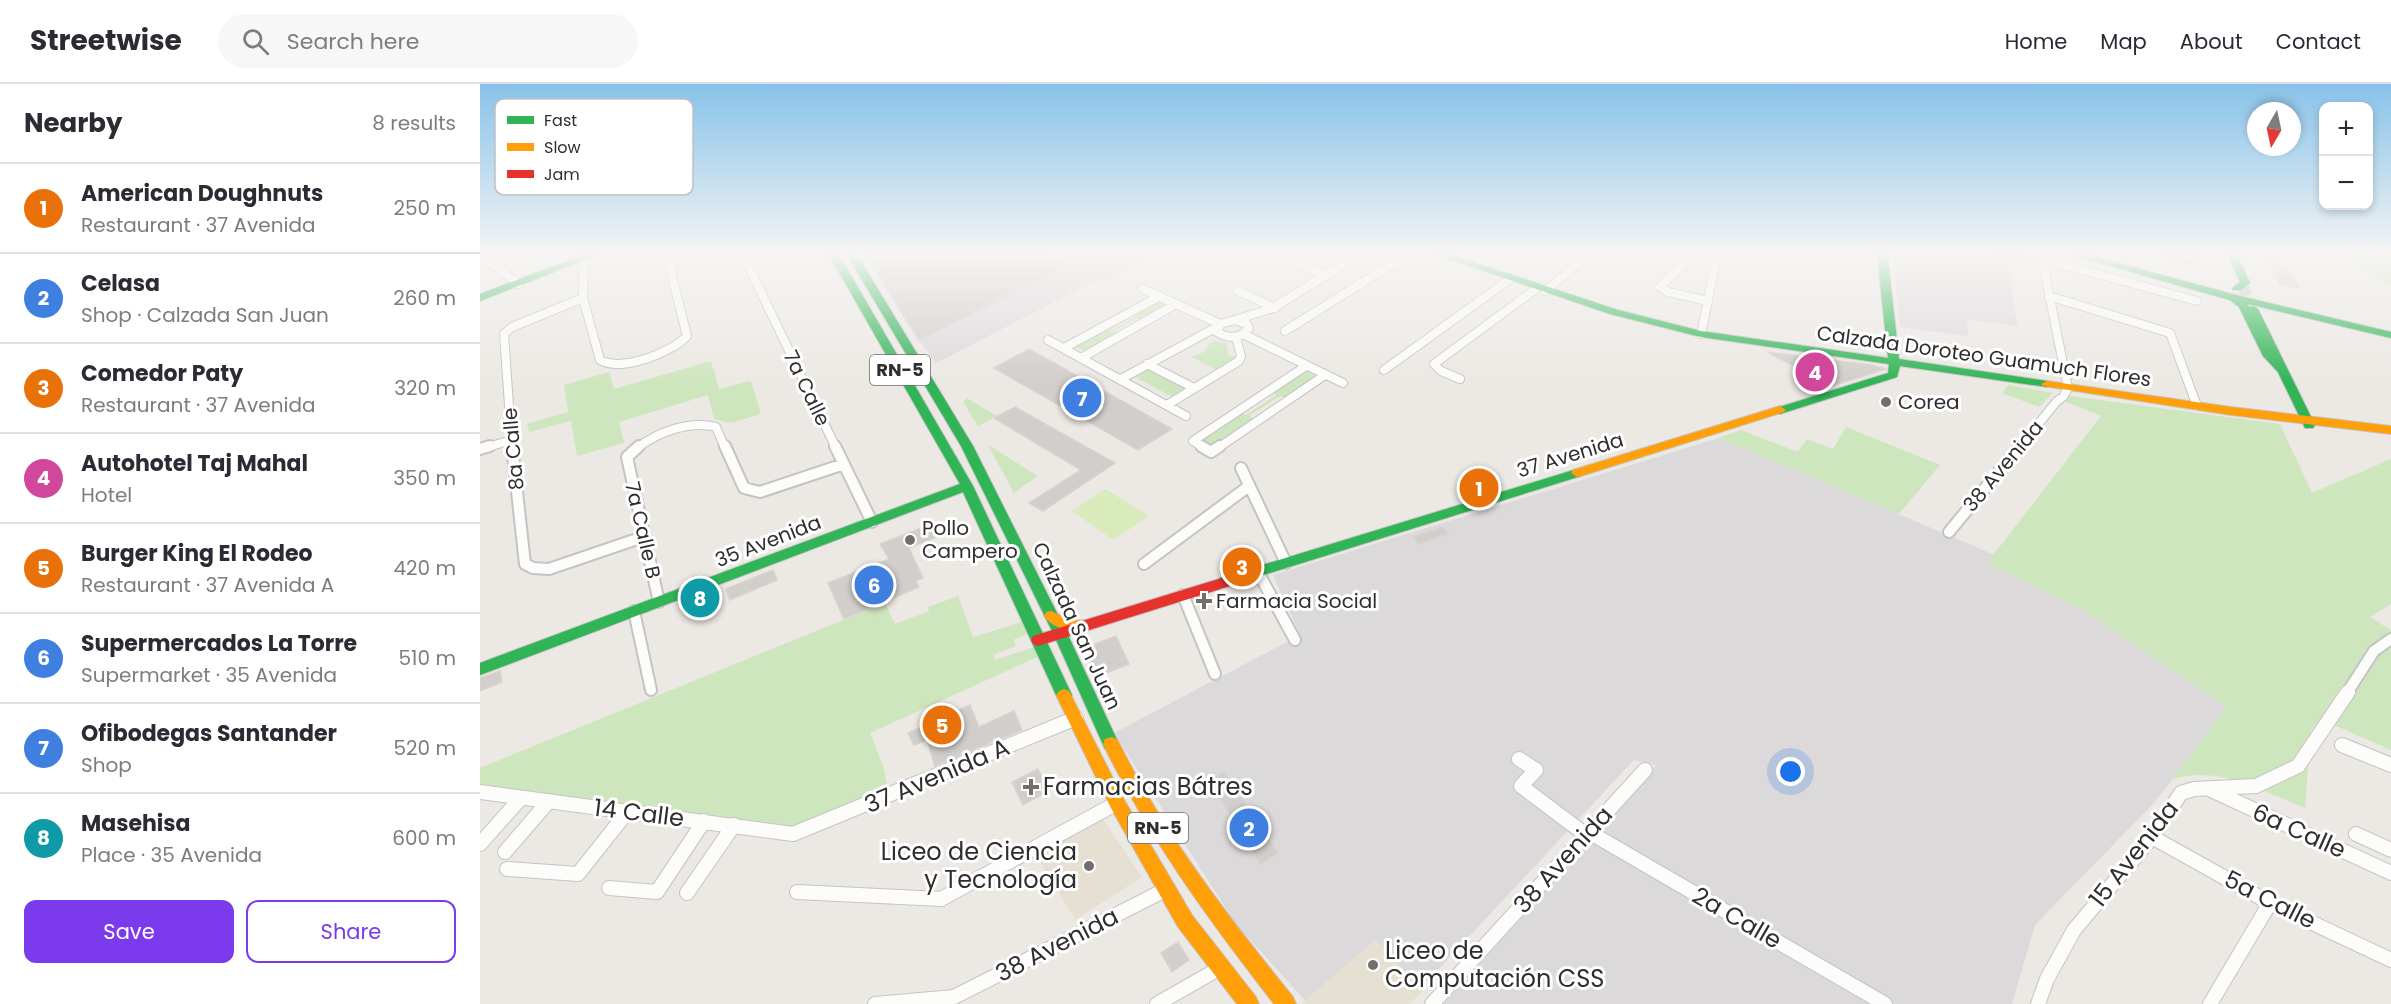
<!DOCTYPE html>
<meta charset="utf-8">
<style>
body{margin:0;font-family:Poppins,sans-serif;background:#f7f7f7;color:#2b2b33}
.controls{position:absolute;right:18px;top:18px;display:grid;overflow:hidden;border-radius:12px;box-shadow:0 3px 9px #0003}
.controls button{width:54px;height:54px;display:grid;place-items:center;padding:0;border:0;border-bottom:2px solid #e1e1e2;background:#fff;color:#2b2b33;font:30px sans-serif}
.compass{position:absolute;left:1767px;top:18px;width:54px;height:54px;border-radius:50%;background:#fff;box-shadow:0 3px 9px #0003;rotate:189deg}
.you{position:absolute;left:1311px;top:688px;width:21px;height:21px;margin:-15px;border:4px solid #fff;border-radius:50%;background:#1a73e8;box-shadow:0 0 0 9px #1a73e833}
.badge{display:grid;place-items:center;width:39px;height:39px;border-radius:50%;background:#7c3aed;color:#fff;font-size:20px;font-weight:700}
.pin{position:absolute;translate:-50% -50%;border:3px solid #fff;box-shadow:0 2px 6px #0006}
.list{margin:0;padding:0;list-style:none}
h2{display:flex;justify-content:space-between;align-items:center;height:78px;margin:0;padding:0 24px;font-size:26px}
h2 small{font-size:20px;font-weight:400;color:#7c7c81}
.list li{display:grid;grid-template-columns:39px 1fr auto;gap:18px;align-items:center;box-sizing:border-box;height:90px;padding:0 24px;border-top:2px solid #e1e1e2}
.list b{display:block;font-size:22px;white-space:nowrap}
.list p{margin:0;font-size:20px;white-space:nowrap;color:#7c7c81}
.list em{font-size:20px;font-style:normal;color:#7c7c81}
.actions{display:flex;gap:12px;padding:18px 24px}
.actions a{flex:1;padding:14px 0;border:2px solid #7c3aed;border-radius:12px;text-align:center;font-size:21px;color:#7c3aed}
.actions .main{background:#7c3aed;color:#fff}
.icon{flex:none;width:33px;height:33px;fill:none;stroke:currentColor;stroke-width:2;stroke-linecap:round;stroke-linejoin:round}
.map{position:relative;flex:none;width:1911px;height:920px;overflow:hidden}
header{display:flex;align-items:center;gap:36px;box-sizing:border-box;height:84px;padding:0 30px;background:#fff;border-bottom:2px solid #e1e1e2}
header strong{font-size:28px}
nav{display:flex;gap:33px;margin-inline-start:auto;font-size:21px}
.search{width:420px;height:54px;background:#f7f7f7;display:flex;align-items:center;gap:15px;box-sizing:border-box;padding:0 21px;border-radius:33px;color:#7c7c81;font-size:22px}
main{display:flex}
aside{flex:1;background:#fff}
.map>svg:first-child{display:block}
</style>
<header>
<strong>Streetwise</strong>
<div class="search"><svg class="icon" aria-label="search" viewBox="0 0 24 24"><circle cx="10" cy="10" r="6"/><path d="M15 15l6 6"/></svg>Search here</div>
<nav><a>Home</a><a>Map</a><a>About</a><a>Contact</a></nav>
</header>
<main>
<aside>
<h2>Nearby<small>8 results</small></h2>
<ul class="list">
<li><span class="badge" style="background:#e8710a">1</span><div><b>American Doughnuts</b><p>Restaurant · 37 Avenida</p></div><em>250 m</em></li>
<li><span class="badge" style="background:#3f7fe0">2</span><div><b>Celasa</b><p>Shop · Calzada San Juan</p></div><em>260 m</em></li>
<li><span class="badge" style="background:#e8710a">3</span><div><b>Comedor Paty</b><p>Restaurant · 37 Avenida</p></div><em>320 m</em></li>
<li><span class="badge" style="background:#d1479c">4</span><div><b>Autohotel Taj Mahal</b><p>Hotel</p></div><em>350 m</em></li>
<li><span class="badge" style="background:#e8710a">5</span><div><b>Burger King El Rodeo</b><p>Restaurant · 37 Avenida A</p></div><em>420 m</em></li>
<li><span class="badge" style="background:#3f7fe0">6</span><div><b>Supermercados La Torre</b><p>Supermarket · 35 Avenida</p></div><em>510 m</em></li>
<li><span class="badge" style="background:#3f7fe0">7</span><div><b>Ofibodegas Santander</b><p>Shop</p></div><em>520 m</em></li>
<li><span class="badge" style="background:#0f9aa8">8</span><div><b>Masehisa</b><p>Place · 35 Avenida</p></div><em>600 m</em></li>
</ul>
<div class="actions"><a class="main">Save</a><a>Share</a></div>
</aside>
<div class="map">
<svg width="1911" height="920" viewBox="0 0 1911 920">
<rect width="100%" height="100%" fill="#ece8e4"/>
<path fill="#dcd9db" d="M 386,169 L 678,169 L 629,195 L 615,197 L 456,279 L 439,256 Z
M 1413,169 L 1567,169 L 1573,171 L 1560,183 L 1528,178 L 1537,242 L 1487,235 L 1488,252 L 1420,243 Z
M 1239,354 L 1515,471 L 1507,479 L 1603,526 L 1748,623 L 1674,719 L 1555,841 L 1532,920 L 963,920 L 1176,681 L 1154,676 L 926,920 L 828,920 L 756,840 L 634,649 L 820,551 L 793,491 Z"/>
<path fill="#e6e0d3" d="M 621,732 L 662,793 L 595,836 L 556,771 Z
M 896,855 L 943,907 L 929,920 L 825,920 L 823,918 Z"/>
<path fill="#cee6be" d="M 1862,169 L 1911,169 L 1911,202 L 1890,193 Z
M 682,215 L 691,219 L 661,236 L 657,234 L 634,247 L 637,249 L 604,267 L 595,262 L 628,244 L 633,246 L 655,233 L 652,231 Z
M 734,257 L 746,259 L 749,272 L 755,272 L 756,274 L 737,286 L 711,273 L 726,267 L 724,265 L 730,262 L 728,260 Z
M 231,277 L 239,305 L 271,297 L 281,330 L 251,339 L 234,335 L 228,311 L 139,338 L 144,359 L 97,372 L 91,337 L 49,348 L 47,340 L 88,328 L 84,301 L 129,288 L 134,305 Z
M 666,283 L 707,304 L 692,313 L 652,291 Z
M 827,285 L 839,291 L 805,314 L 800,312 L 769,332 L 774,335 L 731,363 L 720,357 L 761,329 L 766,331 L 796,311 L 793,309 Z
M 1528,301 L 1573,309 L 1559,323 L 1522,309 Z
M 1590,312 L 1800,340 L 1832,409 L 1911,375 L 1911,520 L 1890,533 L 1911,546 L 1911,666 L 1854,641 L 1838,639 L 1831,646 L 1825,724 C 1782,707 1739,681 1692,695 L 1747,623 L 1603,526 L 1507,479 L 1621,332 L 1584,317 Z
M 487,314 L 517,332 L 498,342 L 483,318 Z
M 1366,343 L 1460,381 L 1419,430 L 1239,354 L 1261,346 L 1318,368 L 1327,355 L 1353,365 Z
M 508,361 L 558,392 L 534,409 Z
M 478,512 L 493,553 L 542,538 L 547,550 L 533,556 L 536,562 L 513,571 L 515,576 L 554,563 L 557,573 L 390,649 L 404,684 L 408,707 L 318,743 L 0,703 L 0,684 L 405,519 L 415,540 L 449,527 L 448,523 Z"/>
<path fill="#d9eabb" d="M 625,405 L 669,432 L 633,456 L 592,427 Z"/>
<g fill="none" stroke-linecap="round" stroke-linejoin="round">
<path stroke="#99d6ec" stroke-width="2" d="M 1892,169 L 1911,184"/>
</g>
<path fill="#d1cecb" stroke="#d7d4d0" stroke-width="1.5" d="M 384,169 L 565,169 L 583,179 L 579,181 L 585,184 L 439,256 Z
M 1511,169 L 1535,169 L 1542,171 L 1538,179 L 1510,175 Z
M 1681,169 L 1723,169 L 1714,184 L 1680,172 Z
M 1788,178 L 1806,181 L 1820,204 L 1800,201 Z
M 549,265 L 692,345 L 658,366 L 514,284 Z
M 1287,268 L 1392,281 L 1406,285 L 1352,302 Z
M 535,323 L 635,379 L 563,427 L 549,419 L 601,386 L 514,334 Z
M 452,440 L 460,452 L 429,464 L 443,494 L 436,497 L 439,503 L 364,535 L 348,499 L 409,475 L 400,460 Z
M 963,443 L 968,450 L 938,460 L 933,453 Z
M 293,486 L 297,496 L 250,516 L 246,505 Z
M 636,552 L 649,580 L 616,593 L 605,564 Z
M 20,587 L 22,598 L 0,607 L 0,594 Z
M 490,621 L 499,643 L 534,627 L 542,646 L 455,682 L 447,656 L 434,661 L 428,649 Z
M 558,685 L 569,707 L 543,721 L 532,698 Z
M 744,688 L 798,769 L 780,780 L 729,696 Z
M 698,858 L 709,876 L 692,888 L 681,869 Z"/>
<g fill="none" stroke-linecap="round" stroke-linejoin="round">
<path stroke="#c6c3c0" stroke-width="12" stroke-dasharray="12 6" stroke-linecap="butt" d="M 1762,201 L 1773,225"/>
<g stroke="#c5c4c5" stroke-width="10">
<path id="street-far2" d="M 66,169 L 85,182
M 262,169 L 356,364
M 1214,169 L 1180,203 L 1188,208 L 1228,217
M 0,170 L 39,200
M 104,175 L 103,214 L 120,276 C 142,288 191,269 207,252 L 190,184 L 195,177 L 213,169
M 1562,175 L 1717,217
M 812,176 L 844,190
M 663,205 L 740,240
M 758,207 L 795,224
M 1065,207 L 1111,169
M 1569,212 L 1690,249 L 1717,322
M 755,236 L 793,224 L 882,169
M 755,236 L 767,240 L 769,244 C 761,255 748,255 737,248 L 740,240 Z
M 805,247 L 912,180 L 934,175 L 942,169
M 763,250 L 863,299
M 1221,250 L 1235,182 L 1235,175 L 1231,169
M 568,256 L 706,332
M 584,264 L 680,212
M 601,274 L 696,220
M 667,280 L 714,304
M 904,286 L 1030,195
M 641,295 L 737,243
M 980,295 L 961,287 L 954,280 L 1057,204
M 687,321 L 759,277 L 761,272 L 756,253
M 5,364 L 31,356
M 32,364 L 24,250 L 32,243 L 103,214
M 157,364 C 178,348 210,336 236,343 L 245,364
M 724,364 L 713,357 L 826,282
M 738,364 L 845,291
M 1539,364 L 1577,317 L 1583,313 L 1588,304 L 1562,175 L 1565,169"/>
</g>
<g stroke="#c5c4c5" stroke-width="14">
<path id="street-far1" d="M 32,362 L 45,480 L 53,484 L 69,485 L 163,453
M 159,362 L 147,373 L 179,518
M 245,362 L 264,404 L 280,408 L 364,380
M 355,362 L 392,438
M 721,362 L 731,368 L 740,362
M 0,365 L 10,362
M 761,384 L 806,479
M 1469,448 L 1540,362
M 664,480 L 769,402
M 778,488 L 815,556
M 703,511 L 735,590
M 154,527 L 171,606
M 1867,609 L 1894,567 L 1911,555"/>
</g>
<g stroke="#c5c4c5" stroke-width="16">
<path id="street" d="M 1862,661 L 1911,681
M 1039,675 L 1056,686 L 1041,702 L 1106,751
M 1729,705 L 1911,789
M 0,708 L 313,750 L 596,634
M 1109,748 L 1405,920
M 1876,750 L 1911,766
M 1672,753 L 1790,819 L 1911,876
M 0,760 L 41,714
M 25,768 L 69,717
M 27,785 L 98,790 L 148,727
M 129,804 L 177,808 L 224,737
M 317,808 L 461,815 L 637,719
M 207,809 L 254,741
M 395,920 L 474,913 L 687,805
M 677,920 L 740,884
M 952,920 L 1165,686
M 1558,920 L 1567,895 L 1594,846 L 1672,753 L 1701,709 L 1714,705 L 1776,702 L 1818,682 L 1868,608
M 1730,920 L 1790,819"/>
</g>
<g stroke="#c5c4c5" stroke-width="2">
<path id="fast" d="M 108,169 L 123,169 L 0,217 L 0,210 Z
M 348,169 L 358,169 L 493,402 L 592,611 L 589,615 L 584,617 L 579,615 L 576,611 L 483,408 L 0,591 L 0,579 L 480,400 Z
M 366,169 L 376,169 L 493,362 L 587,549 L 639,660 L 637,665 L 631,667 L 625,665 L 573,549 L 481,362 Z
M 951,169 L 966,169 L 1138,226 L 1221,247 L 1408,274 L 1397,169 L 1409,169 L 1408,175 L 1419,275 L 1567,297 L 1573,300 L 1567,303 L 1420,282 L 1417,293 L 1300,330 L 1294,326 L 1296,324 L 1408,289 L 1409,280 L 1221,253 L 1130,230 Z
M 1584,169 L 1601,169 L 1756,211 L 1911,248 L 1911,254 L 1768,220 L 1769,223 L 1773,222 L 1778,225 L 1835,341 L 1833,344 L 1825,344 L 1798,288 L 1783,272 L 1759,223 L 1750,216 Z
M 1746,169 L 1756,169 L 1770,199 L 1761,206 L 1753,206 L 1752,204 L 1760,198 Z
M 1097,385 L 1103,389 L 1101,392 L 745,503 L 740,502 L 738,498 L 740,494 Z"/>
</g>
<g stroke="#c5c4c5" stroke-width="2">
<path id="slow" d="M 1567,297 L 1751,323 L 1911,342 L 1911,350 L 1751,331 L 1563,302 L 1561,300 Z
M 1300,322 L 1306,326 L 1304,328 L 1101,392 L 1097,393 L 1091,389 L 1093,386 Z
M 571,527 L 591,536 L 612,537 L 614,541 L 612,545 C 597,550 573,546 564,532 L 566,528 Z
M 584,605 L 589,607 L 643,714 L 712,831 L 776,913 L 779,920 L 757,920 L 698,843 L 631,724 L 576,611 L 579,607 Z
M 631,653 L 637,655 C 684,750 747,831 813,913 L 816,920 L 794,920 C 729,836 670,756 623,660 L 625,655 Z"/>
</g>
<g stroke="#c5c4c5" stroke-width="2">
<path id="jam" d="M 745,493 L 750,494 L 752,498 L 750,502 L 558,562 L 553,560 L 551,556 L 553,552 Z"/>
</g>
<use href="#street-far2" stroke="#fcfcfb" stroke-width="8"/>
<use href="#street-far1" stroke="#fcfcfb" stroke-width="10"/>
<use href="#street" stroke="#fcfcfb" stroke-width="14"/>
<use href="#fast" fill="#30b455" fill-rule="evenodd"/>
<use href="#slow" fill="#ff9f0a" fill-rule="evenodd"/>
<use href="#jam" fill="#e5322d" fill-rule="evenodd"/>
</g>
<linearGradient id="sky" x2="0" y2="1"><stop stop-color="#88c2ea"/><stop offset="0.57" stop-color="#f6f5f3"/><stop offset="1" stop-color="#f6f5f3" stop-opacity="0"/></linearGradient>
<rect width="1911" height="298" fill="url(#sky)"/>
<g fill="#706f6e" stroke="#fff" stroke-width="2">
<circle cx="1406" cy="318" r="6"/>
<circle cx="430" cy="456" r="6"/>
<path d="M721 508h6v6h6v6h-6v6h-6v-6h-6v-6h6z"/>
<path d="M548 694h6v6h6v6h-6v6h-6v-6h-6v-6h6z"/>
<circle cx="609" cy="782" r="6"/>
<circle cx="893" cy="881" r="6"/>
</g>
<g text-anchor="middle" stroke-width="6" stroke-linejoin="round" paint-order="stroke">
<g fill="#fff" stroke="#6d6d6d" stroke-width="1.5">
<rect x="390" y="271" width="60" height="30" rx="4.5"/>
<rect x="648" y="729" width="60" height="30" rx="4.5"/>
</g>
<g font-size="18" font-weight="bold" fill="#2e2e2e">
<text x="420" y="292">RN-5</text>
<text x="678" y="750">RN-5</text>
</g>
<g font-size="20" fill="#2e2e2e" stroke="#fff">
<text transform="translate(1504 272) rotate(8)" y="7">Calzada Doroteo Guamuch Flores</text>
<text transform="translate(327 304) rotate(64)" y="7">7a Calle</text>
<text transform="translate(33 365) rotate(-95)" y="7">8a Calle</text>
<text transform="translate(1090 371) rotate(-17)" y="7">37 Avenida</text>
<text transform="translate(1523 382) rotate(-50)" y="7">38 Avenida</text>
<text transform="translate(163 446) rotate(77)" y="7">7a Calle B</text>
<text transform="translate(288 457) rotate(-21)" y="7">35 Avenida</text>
<text transform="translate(597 542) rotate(65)" y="7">Calzada San Juan</text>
</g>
<g font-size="20" fill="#2e2e2e" stroke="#fff" text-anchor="start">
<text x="1418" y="325">Corea</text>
<text x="442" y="451">Pollo<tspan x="442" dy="23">Campero</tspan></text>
<text x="736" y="524">Farmacia Social</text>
</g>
<g font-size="24" fill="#2e2e2e" stroke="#fff">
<text transform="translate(457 692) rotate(-23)" y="8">37 Avenida A</text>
<text transform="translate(159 729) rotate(7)" y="8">14 Calle</text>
<text transform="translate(1819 747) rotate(24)" y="8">6a Calle</text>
<text transform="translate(1654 770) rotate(-52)" y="8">15 Avenida</text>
<text transform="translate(1083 776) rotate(-48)" y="8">38 Avenida</text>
<text transform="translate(1790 816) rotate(27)" y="8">5a Calle</text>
<text transform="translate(1257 834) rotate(30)" y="8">2a Calle</text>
<text transform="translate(577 861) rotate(-27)" y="8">38 Avenida</text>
</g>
<g font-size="24" fill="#2e2e2e" stroke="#fff" text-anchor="start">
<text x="563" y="711">Farmacias Bátres</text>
<text x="597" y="776" text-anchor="end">Liceo de Ciencia<tspan x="597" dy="28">y Tecnología</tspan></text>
<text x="905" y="875">Liceo de<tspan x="905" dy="28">Computación CSS</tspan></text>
</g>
</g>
<rect x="15" y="15" width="198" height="96" rx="9" fill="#fff" stroke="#c0c0c0" stroke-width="1.5"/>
<rect x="27" y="32" width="27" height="8" fill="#30b455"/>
<rect x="27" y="59" width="27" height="8" fill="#ff9f0a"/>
<rect x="27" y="86" width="27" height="8" fill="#e5322d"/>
<g font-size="16" fill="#2e2e2e">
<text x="64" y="42">Fast</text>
<text x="64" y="69">Slow</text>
<text x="64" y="96">Jam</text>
</g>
</svg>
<div class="controls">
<button>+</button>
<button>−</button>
</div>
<svg class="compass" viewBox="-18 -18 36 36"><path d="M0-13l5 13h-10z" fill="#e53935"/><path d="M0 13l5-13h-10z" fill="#7c7c81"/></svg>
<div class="you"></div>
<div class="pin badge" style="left:999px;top:404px;background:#e8710a">1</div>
<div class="pin badge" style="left:769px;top:744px;background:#3f7fe0">2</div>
<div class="pin badge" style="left:762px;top:483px;background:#e8710a">3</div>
<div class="pin badge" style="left:1335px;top:288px;background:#d1479c">4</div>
<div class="pin badge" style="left:462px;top:641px;background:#e8710a">5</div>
<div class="pin badge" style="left:394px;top:501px;background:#3f7fe0">6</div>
<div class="pin badge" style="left:602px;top:314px;background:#3f7fe0">7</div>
<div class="pin badge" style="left:220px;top:514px;background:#0f9aa8">8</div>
</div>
</main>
